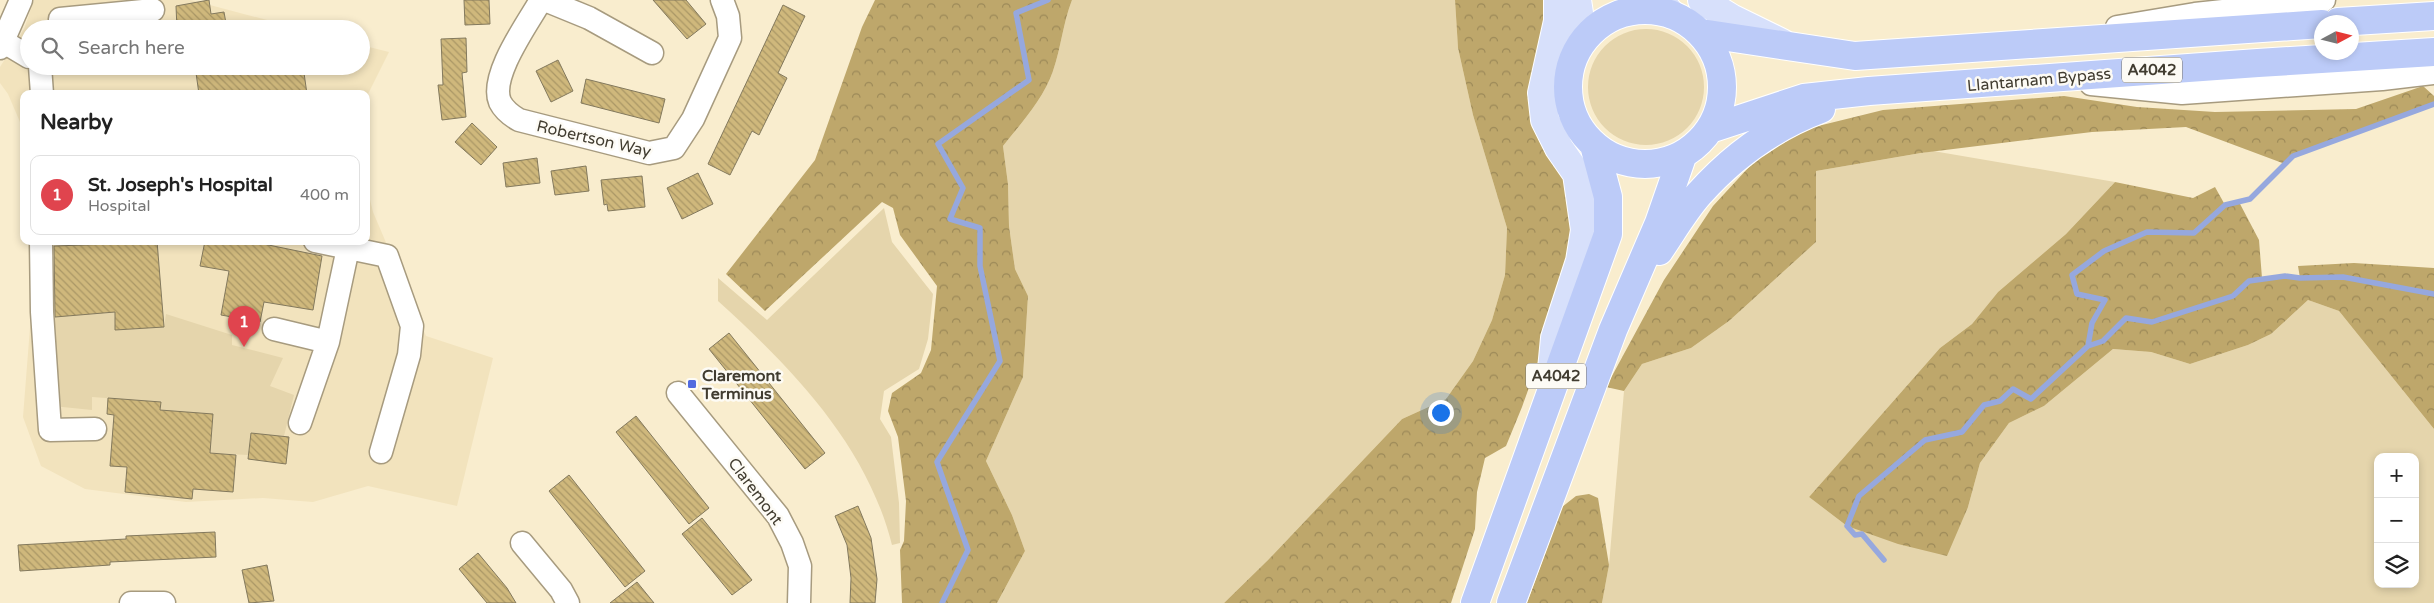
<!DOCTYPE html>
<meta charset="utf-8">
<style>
body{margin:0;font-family:"Varela Round",sans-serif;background:#f6f6f6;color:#222}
.controls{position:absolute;right:15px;bottom:15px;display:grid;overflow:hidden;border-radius:10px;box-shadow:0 2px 8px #0003}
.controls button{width:45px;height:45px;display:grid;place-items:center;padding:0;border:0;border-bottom:1px solid #e0e0e0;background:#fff;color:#222;font:25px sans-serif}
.compass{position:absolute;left:2314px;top:15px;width:45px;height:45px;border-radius:50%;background:#fff;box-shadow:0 2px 8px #0003;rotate:83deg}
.you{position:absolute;left:1440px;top:412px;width:18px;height:18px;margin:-12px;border:4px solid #fff;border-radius:50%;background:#1a73e8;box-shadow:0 0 0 8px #1a73e833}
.badge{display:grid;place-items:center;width:32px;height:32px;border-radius:50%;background:#111827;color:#fff;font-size:16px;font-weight:700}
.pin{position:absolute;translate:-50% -41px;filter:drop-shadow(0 1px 2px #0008)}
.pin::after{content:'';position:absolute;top:26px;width:18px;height:15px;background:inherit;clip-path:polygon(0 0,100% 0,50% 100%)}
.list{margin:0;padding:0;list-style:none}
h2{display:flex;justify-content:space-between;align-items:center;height:65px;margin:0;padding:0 20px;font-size:21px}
h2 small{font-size:16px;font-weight:400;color:#767676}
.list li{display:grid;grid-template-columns:32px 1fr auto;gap:15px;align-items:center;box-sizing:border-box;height:80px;margin:0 10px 10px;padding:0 10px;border:1px solid #e0e0e0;border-radius:10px}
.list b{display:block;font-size:19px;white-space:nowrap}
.list p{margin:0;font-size:16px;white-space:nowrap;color:#767676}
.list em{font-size:16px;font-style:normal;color:#767676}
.icon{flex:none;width:28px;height:28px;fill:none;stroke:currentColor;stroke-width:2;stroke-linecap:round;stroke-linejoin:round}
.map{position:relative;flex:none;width:2434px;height:603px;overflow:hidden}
.search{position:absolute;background:#fff;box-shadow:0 2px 8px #0003;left:20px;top:20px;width:350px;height:55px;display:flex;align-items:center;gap:12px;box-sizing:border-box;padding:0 18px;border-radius:28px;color:#767676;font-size:19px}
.panel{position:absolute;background:#fff;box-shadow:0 2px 8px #0003;left:20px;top:90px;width:350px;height:155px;border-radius:10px}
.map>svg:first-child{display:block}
</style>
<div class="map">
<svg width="2434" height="603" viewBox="0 0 2434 603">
<defs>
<pattern id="forest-crowns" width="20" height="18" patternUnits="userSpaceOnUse" patternTransform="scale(1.25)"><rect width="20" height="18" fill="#bea76b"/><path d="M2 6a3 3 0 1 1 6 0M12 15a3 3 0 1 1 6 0" fill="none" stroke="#9c8958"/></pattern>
<pattern id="building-back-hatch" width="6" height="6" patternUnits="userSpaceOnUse" patternTransform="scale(1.25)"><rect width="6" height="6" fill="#cfb87c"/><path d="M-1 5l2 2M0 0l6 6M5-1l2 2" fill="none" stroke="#aa9766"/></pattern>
</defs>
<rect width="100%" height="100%" fill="#f9edce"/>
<path fill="#f2e3bd" d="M 34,0 L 191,0 L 301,29 L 29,29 L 29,66 L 361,66 L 361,45 L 389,52 L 366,98 L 366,94 L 24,94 L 24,138 L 23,129 L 8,94 L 0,83 L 0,67 L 24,29 Z
M 366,183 L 373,212 L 426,336 L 493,358 L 457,506 L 368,486 L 313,502 L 263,498 L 186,502 L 85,489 L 41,466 L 23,417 L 32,302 L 30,241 L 366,241 Z"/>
<path fill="#e5d5ac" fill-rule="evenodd" d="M 1072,0 L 1455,0 L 1458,48 L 1473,115 L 1507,228 L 1505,275 L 1492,320 L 1473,361 L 1446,399 L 1402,419 L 1268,560 L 1224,603 L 997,603 L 1025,551 L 1012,515 L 986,461 L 1023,377 L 1028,296 L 1015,269 L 1009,226 L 1008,184 L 1003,146 C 1021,123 1043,100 1053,71 C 1061,48 1063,23 1072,0 Z
M1588 87a58 58 0 1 1 116 0a58 58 0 1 1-116 0Z
M 1933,151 L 2115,182 L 2066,234 L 1998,292 L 1972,324 L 1940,348 L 1809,497 L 1847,526 L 1968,507 L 1980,463 L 2009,423 L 2044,406 L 2113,349 L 2151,352 L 2190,364 L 2248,345 L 2271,334 L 2308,300 L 2339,311 L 2434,429 L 2434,603 L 1602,603 L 1609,565 L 1624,391 L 1642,364 L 1691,348 L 1729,321 L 1816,242 L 1816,171 ZM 2378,457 L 2415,457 L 2415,584 L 2378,584 Z
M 884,208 L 892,242 L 933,294 L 928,339 L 919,369 L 884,391 L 880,419 L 891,437 L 899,503 L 900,543 L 892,545 C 867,445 792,368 718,301 L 718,278 L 767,320 Z
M 114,300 L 116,330 L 164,327 L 166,314 L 232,335 L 232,345 L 283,358 L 270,386 L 294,395 L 284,436 L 251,433 L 248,455 L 210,453 L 213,414 L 159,432 L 161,402 L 92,397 L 92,410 L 43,405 L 55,317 L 94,313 Z"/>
<path fill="url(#forest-crowns)" d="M 875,0 L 1072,0 C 1063,23 1061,48 1053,71 C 1043,100 1021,123 1003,146 L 1008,184 L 1009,226 L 1015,269 L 1028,296 L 1023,377 L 986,461 L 1012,515 L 1025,551 L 997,603 L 902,603 L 900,550 L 904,541 L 906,501 L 898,437 L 888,411 L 892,393 L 921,373 L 931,350 L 937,286 L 900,235 L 893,208 L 882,202 L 765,311 L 726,274 L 815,160 L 862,27 Z
M 1455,0 L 1549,0 L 1546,35 L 1575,227 L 1554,317 L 1522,407 L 1506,446 L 1485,458 L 1477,492 L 1475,529 L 1451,603 L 1224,603 L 1268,560 L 1402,419 L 1446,399 L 1473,361 L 1492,320 L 1505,275 L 1507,228 L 1473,115 L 1458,48 Z
M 2423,86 L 2434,96 L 2434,104 L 2293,156 L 2285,164 L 2186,127 L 2092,132 L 1921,153 L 1816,171 L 1816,242 L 1729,321 L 1691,348 L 1642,364 L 1624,391 L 1606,387 L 1664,280 L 1713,206 L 1761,154 L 1810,128 L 1883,110 L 2064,96 L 2137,107 L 2215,112 L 2356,109 Z
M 2115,182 L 2193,198 L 2215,187 L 2225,205 L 2239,202 L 2259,240 L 2262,278 L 2285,276 L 2300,278 L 2298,266 L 2354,263 L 2434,268 L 2434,429 L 2339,311 L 2308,300 L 2271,334 L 2248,345 L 2190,364 L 2151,352 L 2113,349 L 2044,406 L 2009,423 L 1980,463 L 1968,507 L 1947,556 L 1898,544 L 1847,526 L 1809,497 L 1940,348 L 1972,324 L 1998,292 L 2066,234 Z
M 1589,494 L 1598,498 L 1609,565 L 1602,603 L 1527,603 L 1562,507 L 1576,496 Z"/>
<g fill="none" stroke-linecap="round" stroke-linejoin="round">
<path stroke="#96a8de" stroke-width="5.5" d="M 2088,346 L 2103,341 L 2126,318 L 2152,322 L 2233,296 L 2249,281 L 2285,276 L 2300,278 L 2343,277 L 2434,294
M 1884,560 L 1862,534 L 1855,535 L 1847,526 L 1859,496 L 1925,440 L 1962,432 L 1984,405 L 2000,401 L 2013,389 L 2031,399 L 2088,346 L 2092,323 L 2105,300 L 2077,294 L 2072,275 L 2104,251 L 2147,232 L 2194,233 L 2225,205 L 2250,199 L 2293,156 L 2434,104
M 942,603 L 968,550 L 937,462 L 1000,361 L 980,266 L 980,228 L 950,219 L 963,188 L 938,144 L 1029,80 L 1016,13 L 1048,0"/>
</g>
<path fill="url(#building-back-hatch)" stroke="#83795d" d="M 209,0 L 211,14 L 224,12 L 227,29 L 177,29 L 176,6 Z
M 464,0 L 489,0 L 490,24 L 465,25 Z
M 653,0 L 686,0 L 706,24 L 687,39 Z
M 783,5 L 805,16 L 778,73 L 787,78 L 759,135 L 752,131 L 730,175 L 708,164 Z
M 466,38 L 467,72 L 462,73 L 466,117 L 442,120 L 438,85 L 443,85 L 441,39 Z
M 558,60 L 573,91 L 551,102 L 536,71 Z
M 195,66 L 303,66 L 307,94 L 199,94 Z
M 586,79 L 665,99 L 659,123 L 581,103 Z
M 472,123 L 497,147 L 481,165 L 455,142 Z
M 537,158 L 540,183 L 506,187 L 503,163 Z
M 586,166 L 589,191 L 555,195 L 551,171 Z
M 698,173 L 713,204 L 682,219 L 667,188 Z
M 642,176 L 645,207 L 608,211 L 607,204 L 604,205 L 601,180 Z
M 112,241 L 157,241 L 164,327 L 115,330 L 115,312 L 55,317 L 54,246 L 112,244 Z
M 205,241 L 249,241 L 322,256 L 313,310 L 264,302 L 260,322 L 221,315 L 229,271 L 200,266 Z
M 729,333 L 825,453 L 805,469 L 709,349 Z
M 108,398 L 161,402 L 160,410 L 213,414 L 210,453 L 236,455 L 233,492 L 193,489 L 192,499 L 125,492 L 127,467 L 110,466 L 114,415 L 107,414 Z
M 636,416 L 709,508 L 689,524 L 616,432 Z
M 251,433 L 289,437 L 286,464 L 248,459 Z
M 569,475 L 645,571 L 625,587 L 549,491 Z
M 858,506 L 871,538 L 877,579 L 875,603 L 850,603 L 851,578 L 847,545 L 835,516 Z
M 702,518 L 752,580 L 732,595 L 682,534 Z
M 215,532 L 216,557 L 110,562 L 110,565 L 20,571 L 18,545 L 126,539 L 126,536 Z
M 478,553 L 507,588 L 516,603 L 487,603 L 459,569 Z
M 267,565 L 274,601 L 249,603 L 242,570 Z
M 637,582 L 654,603 L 610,603 Z"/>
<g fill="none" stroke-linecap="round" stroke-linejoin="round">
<g stroke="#a79b7f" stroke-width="25">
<path id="minor" d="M 541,0 C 528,23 489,76 500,102 C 504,110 512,116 519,120 L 649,153 L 674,148 L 693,119 L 730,38 L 728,16 L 722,0
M 545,0 L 589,18 L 652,53
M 60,19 L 153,10
M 2117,27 L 2195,14 L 2324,0
M 4,42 L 29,57
M 0,48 L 21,0
M 40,66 L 42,94
M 2091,84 L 2182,93 L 2382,79 L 2434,73
M 41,241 L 42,312 L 50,430 L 95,429
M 315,241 L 387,256 L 412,326 L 409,355 L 381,452
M 274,329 L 328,342 L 348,248
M 678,393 L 778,516 L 792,543 L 800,566 L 799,603
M 300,423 L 328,342
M 522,543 L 561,590 L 568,603
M 131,603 L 164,603"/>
</g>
<g stroke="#fff" stroke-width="30">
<path id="major" d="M 1577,0 L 1583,40
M 1659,0 L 1671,14
M 1702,0 L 1731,18 L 1782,43
M 1551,380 L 1555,338 L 1580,261 L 1585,230 L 1577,174 L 1559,148 L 1545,120 L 1542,93 L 1558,21 L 1558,0"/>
</g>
<g stroke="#fff" stroke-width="30">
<path id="highway" d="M1568 87a77 77 0 1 1 154 0a77 77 0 1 1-154 0Z
M 2338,22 L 2434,16
M 1701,33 L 1855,56 L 2322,24
M 1710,129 L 1804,98 L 1869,91 L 2258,63 L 2434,52
M 1659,251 C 1672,232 1684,211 1699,194 C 1733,156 1773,127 1821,109
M 1475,603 L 1608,234 L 1608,197 L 1594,145
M 1511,603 L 1613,330 L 1659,223 L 1683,154"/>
</g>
<use href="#minor" stroke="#fff" stroke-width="22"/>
<use href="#major" stroke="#d7e0fb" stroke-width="28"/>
<use href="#highway" stroke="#bccbf8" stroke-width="28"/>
</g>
<rect fill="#516adf" stroke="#fdfbf5" stroke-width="2" x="687" y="379" width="10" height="10" rx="2.5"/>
<g text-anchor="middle" stroke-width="5" stroke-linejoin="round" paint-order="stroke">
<g fill="#fdfbf5" stroke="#79756b" stroke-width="1">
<rect x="2122" y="57.5" width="60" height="25" rx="4"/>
<rect x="1526" y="363.5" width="60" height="25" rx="4"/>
</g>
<g font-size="15" font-weight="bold" fill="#413c30">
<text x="2152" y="75">A4042</text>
<text x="1556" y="381">A4042</text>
</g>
<g font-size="16" fill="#413c30" stroke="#fdfbf5">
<text transform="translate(2039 79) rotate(-5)" y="6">Llantarnam Bypass</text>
<text transform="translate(594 138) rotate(13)" y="6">Robertson Way</text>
<text transform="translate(756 491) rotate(53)" y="6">Claremont</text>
</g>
<g font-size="16" font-weight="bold" fill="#413c30" stroke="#fdfbf5" text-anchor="start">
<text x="702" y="381">Claremont<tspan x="702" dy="18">Terminus</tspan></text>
</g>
</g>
</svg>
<div class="controls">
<button>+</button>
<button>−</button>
<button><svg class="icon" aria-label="layers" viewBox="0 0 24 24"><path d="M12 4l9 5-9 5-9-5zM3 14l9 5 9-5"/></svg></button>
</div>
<svg class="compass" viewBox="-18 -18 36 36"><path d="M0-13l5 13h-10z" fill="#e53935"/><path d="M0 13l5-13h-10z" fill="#767676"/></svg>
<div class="you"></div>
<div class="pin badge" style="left:244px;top:347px;background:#e0444e">1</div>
<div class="search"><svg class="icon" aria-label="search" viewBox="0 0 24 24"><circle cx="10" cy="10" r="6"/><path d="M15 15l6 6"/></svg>Search here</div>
<section class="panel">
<h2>Nearby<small></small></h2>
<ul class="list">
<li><span class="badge" style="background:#e0444e">1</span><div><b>St. Joseph's Hospital</b><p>Hospital</p></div><em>400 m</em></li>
</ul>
</section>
</div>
